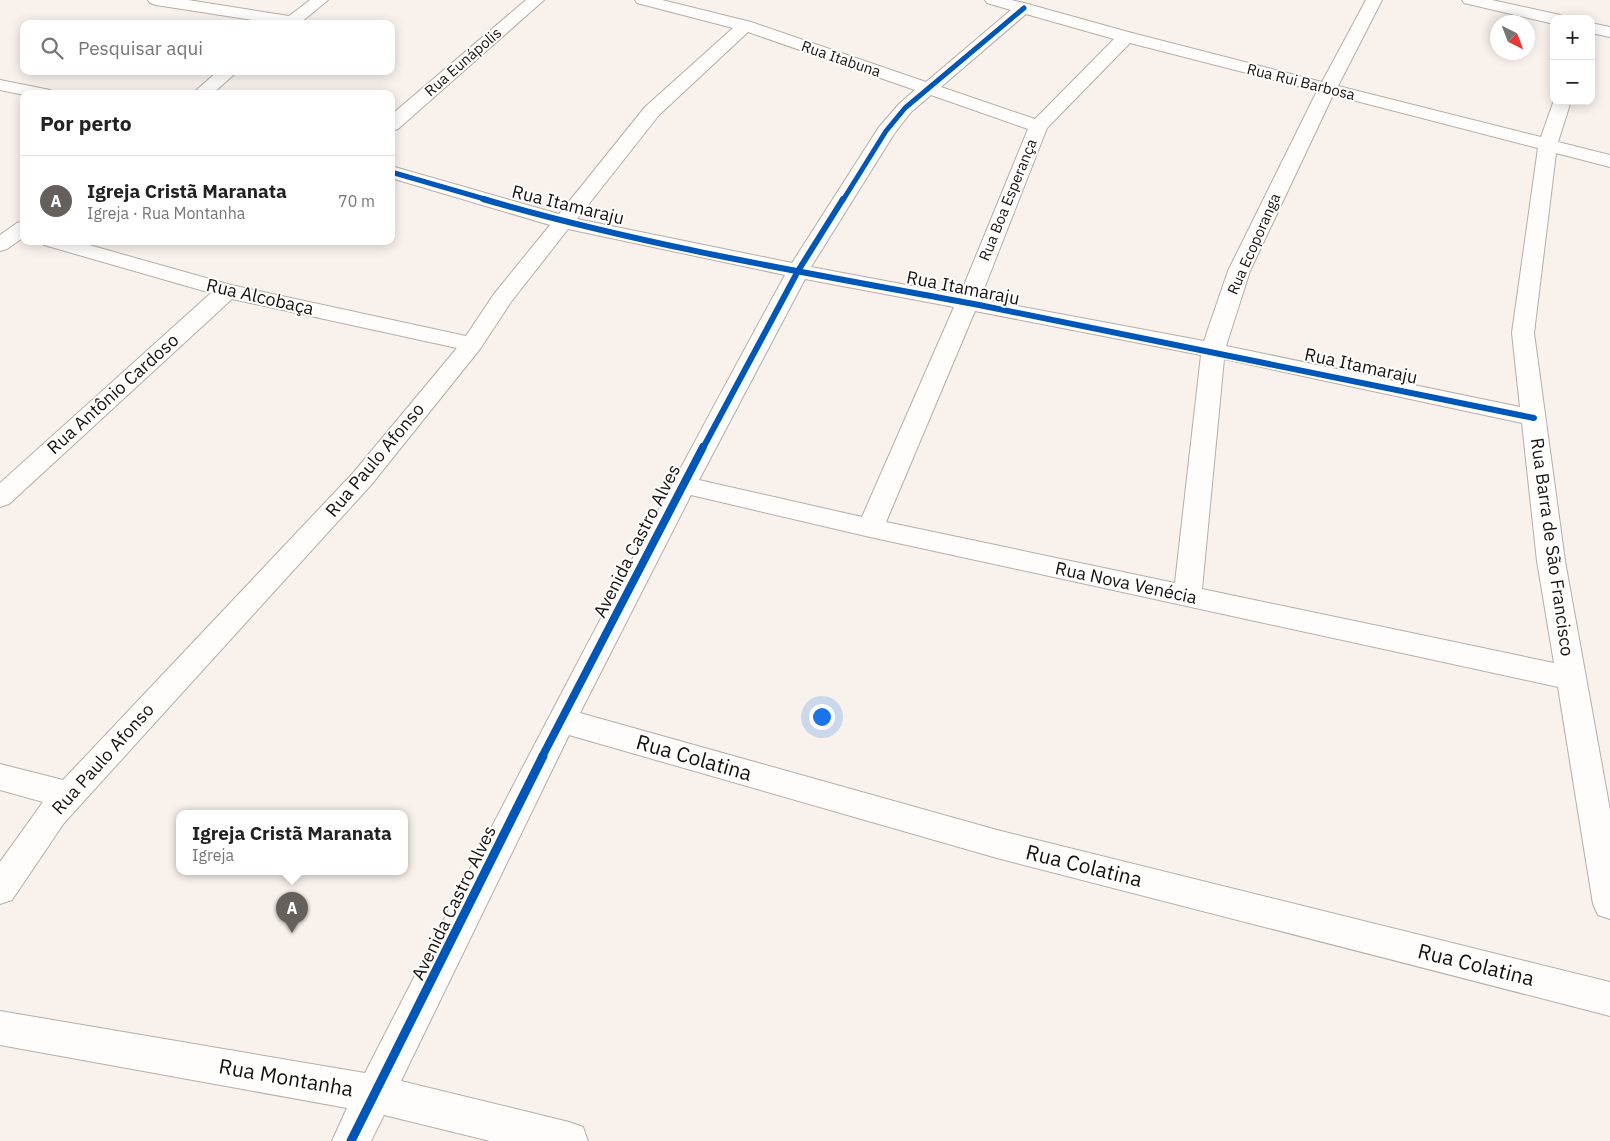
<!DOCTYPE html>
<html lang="pt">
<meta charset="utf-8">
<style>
body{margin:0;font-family:"IBM Plex Sans",sans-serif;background:#f2f2f2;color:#222}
.controls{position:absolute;right:15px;top:15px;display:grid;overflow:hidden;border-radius:10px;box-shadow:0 2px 12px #0003}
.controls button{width:45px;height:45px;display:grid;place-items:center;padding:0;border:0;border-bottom:1px solid #e0e0e0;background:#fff;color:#222;font:25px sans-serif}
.compass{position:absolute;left:1490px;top:15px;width:45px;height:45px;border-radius:50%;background:#fff;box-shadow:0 2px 12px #0003;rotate:138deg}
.you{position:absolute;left:821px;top:716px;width:18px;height:18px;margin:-12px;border:4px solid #fff;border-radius:50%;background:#1a73e8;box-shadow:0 0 0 8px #1a73e833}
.badge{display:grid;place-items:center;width:32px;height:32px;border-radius:50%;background:#66605c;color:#fff;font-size:16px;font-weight:700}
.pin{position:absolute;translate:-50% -41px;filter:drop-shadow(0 1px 2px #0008)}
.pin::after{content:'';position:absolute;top:26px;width:18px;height:15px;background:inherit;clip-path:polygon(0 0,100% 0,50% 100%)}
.popup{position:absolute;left:176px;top:810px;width:232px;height:65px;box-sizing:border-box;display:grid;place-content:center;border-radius:10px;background:#fff;filter:drop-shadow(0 1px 4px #0005);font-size:16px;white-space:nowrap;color:#767676}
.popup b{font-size:19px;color:#222}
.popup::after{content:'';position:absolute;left:50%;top:100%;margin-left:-10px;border:10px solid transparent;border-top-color:#fff}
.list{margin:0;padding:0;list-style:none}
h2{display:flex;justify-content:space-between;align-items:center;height:65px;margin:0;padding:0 20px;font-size:21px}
h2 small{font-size:16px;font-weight:400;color:#767676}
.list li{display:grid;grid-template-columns:32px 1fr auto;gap:15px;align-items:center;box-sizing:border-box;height:90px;padding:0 20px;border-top:1px solid #e0e0e0}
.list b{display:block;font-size:19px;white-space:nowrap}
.list p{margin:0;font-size:16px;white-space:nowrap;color:#767676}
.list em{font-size:16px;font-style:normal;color:#767676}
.icon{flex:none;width:28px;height:28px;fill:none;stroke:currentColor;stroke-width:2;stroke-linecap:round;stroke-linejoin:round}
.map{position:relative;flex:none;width:1610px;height:1141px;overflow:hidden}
.search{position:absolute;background:#fff;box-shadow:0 2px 12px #0003;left:20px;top:20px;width:375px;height:55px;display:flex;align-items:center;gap:12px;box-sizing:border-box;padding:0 18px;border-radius:10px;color:#767676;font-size:19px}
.panel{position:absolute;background:#fff;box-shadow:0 2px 12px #0003;left:20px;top:90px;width:375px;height:155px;border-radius:10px}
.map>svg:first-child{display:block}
</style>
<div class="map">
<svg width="1610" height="1141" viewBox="0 0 1610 1141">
<rect width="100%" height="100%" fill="#f8f1ec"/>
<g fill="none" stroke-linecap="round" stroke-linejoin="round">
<g stroke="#b4aea9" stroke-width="2">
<path id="street" d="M 148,0 L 188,0 L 289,16 L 310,0 L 328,0 L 299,24 L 278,24 L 156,5 L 150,3 Z
M 526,0 L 544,0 L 398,129 L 391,131 L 391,115 Z
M 635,0 L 662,0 L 751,22 L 926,82 L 1011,10 L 987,3 L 985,0 L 1011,0 L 1024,3 L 1132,33 L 1322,82 L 1366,0 L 1382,0 L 1338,86 L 1541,137 L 1554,100 L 1571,101 L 1558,142 L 1610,155 L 1610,167 L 1556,153 L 1534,333 L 1565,561 L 1610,810 L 1610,919 L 1598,915 L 1593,904 L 1558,687 L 870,537 L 691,495 L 580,713 L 997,830 L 1610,982 L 1610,1016 L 997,858 L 569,735 L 401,1081 L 569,1122 L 583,1127 L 588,1141 L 490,1141 L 384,1115 L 371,1141 L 332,1141 L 347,1108 L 0,1045 L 0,1011 L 365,1073 C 502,805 641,539 785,275 L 568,229 L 511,302 L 480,349 L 371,485 L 64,823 L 12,900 L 0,904 L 0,862 L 43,802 L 0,790 L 0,764 L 63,780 L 353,473 L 457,348 L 232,299 L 9,504 L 0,507 L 0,483 L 211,293 L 44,245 L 41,241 L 75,241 L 231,285 L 466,336 L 494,294 L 550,225 L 391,178 L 391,166 L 559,214 L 645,107 L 733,28 L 637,3 ZM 1026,14 L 1114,39 L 1035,119 L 941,87 ZM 748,32 L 915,90 L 899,104 L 879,127 L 792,263 L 577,219 L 659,115 ZM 1130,43 L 1317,91 L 1228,271 L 1204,341 L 980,299 L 1047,128 ZM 931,95 L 1028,129 L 960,295 L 811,267 L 894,134 L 911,112 ZM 1333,95 L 1538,148 L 1512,333 L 1520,407 L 1226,346 L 1250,271 ZM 805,279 L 954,307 L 862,517 L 699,480 ZM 975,311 L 1201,355 L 1175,583 L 886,522 ZM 1224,359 L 1522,423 L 1537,561 L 1554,663 L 1202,589 Z
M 1462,0 L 1492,0 L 1560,15 L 1562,19 L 1554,19 L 1554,24 L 1464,3 Z
M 1591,23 L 1610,27 L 1610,37 L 1591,33 Z
M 218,71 L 238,71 L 212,94 L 192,94 Z
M 0,80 L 50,90 L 53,94 L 24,95 L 0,90 Z
M 24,221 L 24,237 L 7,249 L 0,251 L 0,235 L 17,223 Z"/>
</g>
<use href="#street" fill="#fefdfc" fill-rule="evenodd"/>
<g stroke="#fff" stroke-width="7">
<path id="cycleway-far3" d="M 391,172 L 488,200
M 843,200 L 886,131 L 905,108 L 1024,8"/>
</g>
<g stroke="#fff" stroke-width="9">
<path id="cycleway-far2" d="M 483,199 C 645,246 813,274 979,305 C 1164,341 1349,379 1534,418
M 703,448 L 798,271 L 843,199"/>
</g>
<g stroke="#fff" stroke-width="11">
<path id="cycleway-far1" d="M 542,757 L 703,447"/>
</g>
<g stroke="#fff" stroke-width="12">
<path id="cycleway" d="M 351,1141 L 543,756"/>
</g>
<use href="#cycleway-far3" stroke="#0057b8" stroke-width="5"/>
<use href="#cycleway-far2" stroke="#0057b8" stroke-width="6"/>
<use href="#cycleway-far1" stroke="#0057b8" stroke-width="8"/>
<use href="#cycleway" stroke="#0057b8" stroke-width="9"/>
</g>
<g text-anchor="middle" stroke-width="4" stroke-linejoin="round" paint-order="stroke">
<g font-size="15" fill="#18120e" stroke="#fff">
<text transform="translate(841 59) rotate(19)" y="5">Rua Itabuna</text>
<text transform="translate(463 62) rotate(-41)" y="5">Rua Eunápolis</text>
<text transform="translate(1301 82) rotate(14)" y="5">Rua Rui Barbosa</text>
<text transform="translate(1008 200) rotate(-68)" y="5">Rua Boa Esperança</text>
<text transform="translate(1254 244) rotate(-66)" y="5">Rua Ecoporanga</text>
</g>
<g font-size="18" fill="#18120e" stroke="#fff">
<text transform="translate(568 205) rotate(14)" y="6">Rua Itamaraju</text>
<text transform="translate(963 288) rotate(11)" y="6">Rua Itamaraju</text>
<text transform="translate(260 297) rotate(13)" y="6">Rua Alcobaça</text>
<text transform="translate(1361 366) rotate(12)" y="6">Rua Itamaraju</text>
<text transform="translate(113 394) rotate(-42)" y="6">Rua Antônio Cardoso</text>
<text transform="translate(375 460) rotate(-50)" y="6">Rua Paulo Afonso</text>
<text transform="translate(637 541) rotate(-63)" y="6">Avenida Castro Alves</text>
<text transform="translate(1552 547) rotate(82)" y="6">Rua Barra de São Francisco</text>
<text transform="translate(1126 583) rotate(12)" y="6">Rua Nova Venécia</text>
<text transform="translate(103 759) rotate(-48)" y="6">Rua Paulo Afonso</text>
<text transform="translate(454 903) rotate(-64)" y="6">Avenida Castro Alves</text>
</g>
<g font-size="21" fill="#18120e" stroke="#fff">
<text transform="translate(694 758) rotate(16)" y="7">Rua Colatina</text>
<text transform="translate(1084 866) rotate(14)" y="7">Rua Colatina</text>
<text transform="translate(1476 965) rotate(14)" y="7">Rua Colatina</text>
<text transform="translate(286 1078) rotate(10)" y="7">Rua Montanha</text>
</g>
</g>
</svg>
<div class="controls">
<button>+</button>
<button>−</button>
</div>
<svg class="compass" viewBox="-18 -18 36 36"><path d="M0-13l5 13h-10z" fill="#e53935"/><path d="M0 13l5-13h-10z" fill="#767676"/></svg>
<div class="you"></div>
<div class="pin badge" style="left:292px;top:933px">A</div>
<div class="popup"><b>Igreja Cristã Maranata</b>Igreja</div>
<div class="search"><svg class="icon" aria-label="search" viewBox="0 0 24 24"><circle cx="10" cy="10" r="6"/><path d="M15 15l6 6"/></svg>Pesquisar aqui</div>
<section class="panel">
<h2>Por perto<small></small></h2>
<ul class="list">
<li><span class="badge">A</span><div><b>Igreja Cristã Maranata</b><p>Igreja · Rua Montanha</p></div><em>70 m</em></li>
</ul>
</section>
</div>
